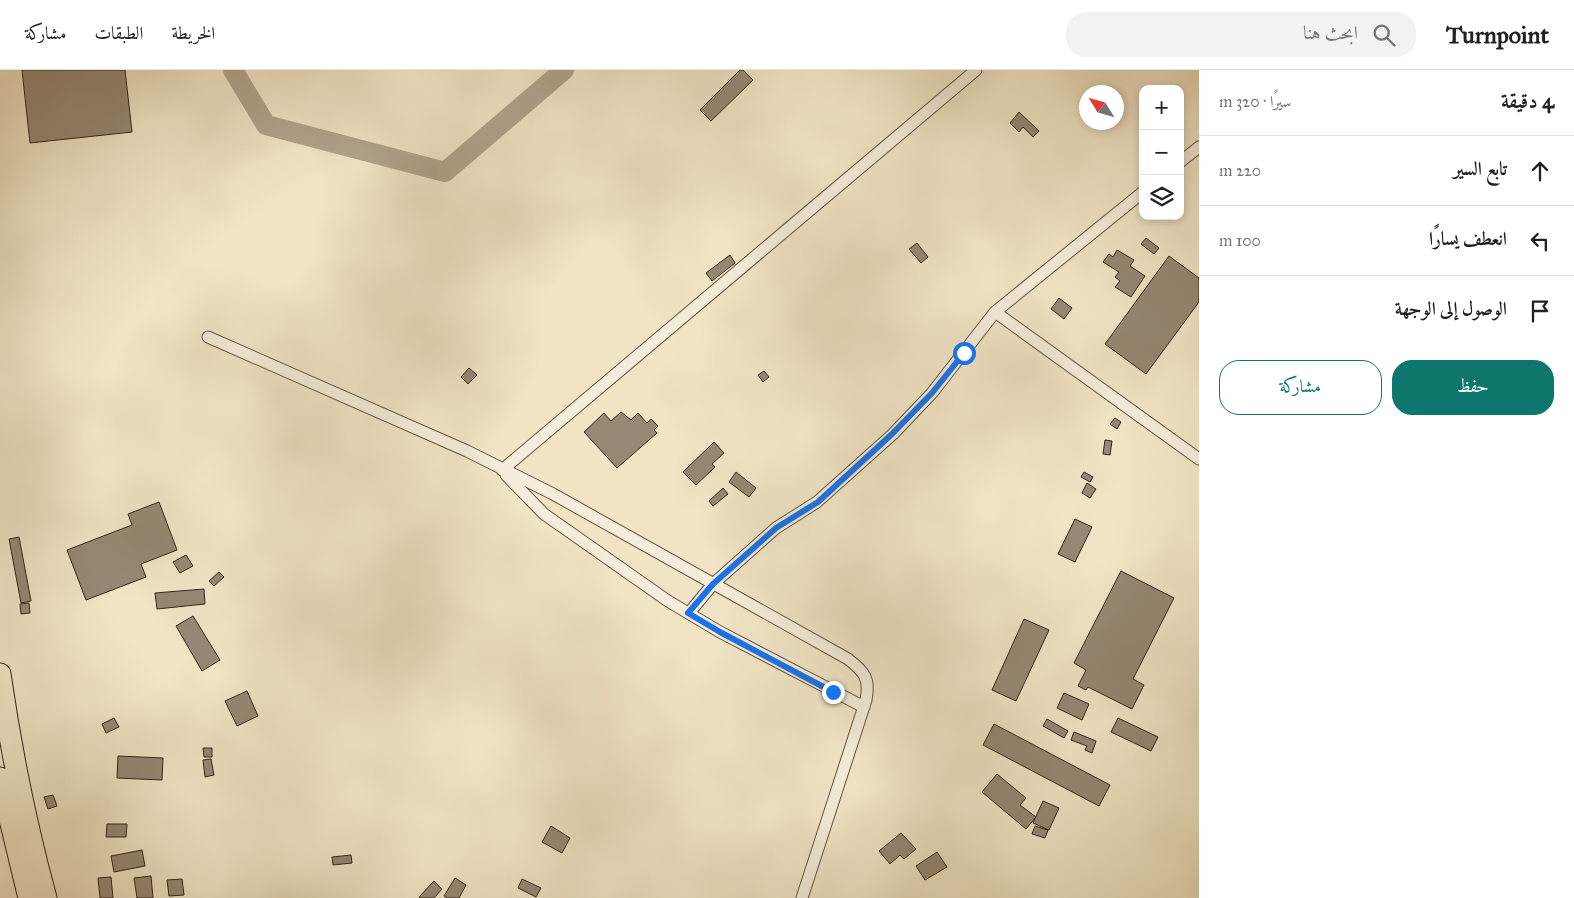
<!DOCTYPE html>
<html lang="ar">
<meta charset="utf-8">
<style>
body{margin:0;font-family:"IM FELL Great Primer",Amiri,serif;background:#f2f2f2;color:#202124;direction:rtl}
.controls{position:absolute;right:15px;top:15px;display:grid;overflow:hidden;border-radius:10px;box-shadow:0 2px 8px #0003}
.controls button{width:45px;height:45px;display:grid;place-items:center;padding:0;border:0;border-bottom:1px solid #e0e0e0;background:#fff;color:#202124;font:25px sans-serif}
.compass{position:absolute;left:1079px;top:15px;width:45px;height:45px;border-radius:50%;background:#fff;box-shadow:0 2px 8px #0003;rotate:307deg}
.stop{position:absolute;width:15px;height:15px;margin:-11px;border:4px solid #1a73e8;border-radius:50%;background:#fff}
.stop.end{background:#1a73e8;border-color:#fff;box-shadow:0 1px 5px #0008}
.list{margin:0;padding:0;list-style:none}
h2{display:flex;justify-content:space-between;align-items:center;height:65px;margin:0;padding:0 20px;font-size:21px}
h2 small{font-size:16px;font-weight:400;color:#757577}
.list li{display:grid;grid-template-columns:32px 1fr auto;gap:15px;align-items:center;box-sizing:border-box;height:70px;padding:0 20px;border-top:1px solid #e0e0e0}
.list b{display:block;font-size:19px;white-space:nowrap}
.list em{font-size:16px;font-style:normal;color:#757577}
.actions{display:flex;gap:10px;padding:15px 20px}
.actions a{flex:1;padding:11px 0;border:1px solid #0f766e;border-radius:20px;text-align:center;font-size:18px;color:#0f766e}
.actions .main{background:#0f766e;color:#fff}
.icon{flex:none;width:28px;height:28px;fill:none;stroke:currentColor;stroke-width:2;stroke-linecap:round;stroke-linejoin:round}
.map{position:relative;flex:none;width:1199px;height:828px;overflow:hidden;direction:ltr}
header{display:flex;align-items:center;gap:30px;box-sizing:border-box;height:70px;padding:0 25px;background:#fff;border-bottom:1px solid #e0e0e0}
header strong{font-size:24px}
nav{display:flex;gap:28px;margin-inline-start:auto;font-size:18px}
.search{width:350px;height:45px;background:#f2f2f2;display:flex;align-items:center;gap:12px;box-sizing:border-box;padding:0 18px;border-radius:20px;color:#757577;font-size:19px}
main{display:flex}
aside{flex:1;background:#fff}
.map>svg:first-child{display:block}
</style>
<header>
<strong>Turnpoint</strong>
<div class="search"><svg class="icon" aria-label="search" viewBox="0 0 24 24"><circle cx="10" cy="10" r="6"/><path d="M15 15l6 6"/></svg>ابحث هنا</div>
<nav><a>الخريطة</a><a>الطبقات</a><a>مشاركة</a></nav>
</header>
<main>
<aside>
<h2>4 دقيقة<small>سيرًا · 320 m</small></h2>
<ul class="list">
<li><svg class="icon" aria-label="ahead" viewBox="0 0 24 24"><path d="M12 20V5M6 11l6-6 6 6"/></svg><div><b>تابع السير</b></div><em>220 m</em></li>
<li><svg class="icon" aria-label="left" viewBox="0 0 24 24"><path d="M17 20v-9H6M10 6l-5 5 5 5"/></svg><div><b>انعطف يسارًا</b></div><em>100 m</em></li>
<li><svg class="icon" aria-label="arrive" viewBox="0 0 24 24"><path d="M6 21V4h12l-3 4 3 4H6"/></svg><div><b>الوصول إلى الوجهة</b></div></li>
</ul>
<div class="actions"><a class="main">حفظ</a><a>مشاركة</a></div>
</aside>
<div class="map">
<svg width="1199" height="828" viewBox="0 0 1199 828">
<rect width="100%" height="100%" fill="#f0e4c5"/>
<filter id="stains"><feTurbulence type="fractalNoise" baseFrequency=".004" numOctaves="4"/><feColorMatrix values="0 0 0 0 .2 0 0 0 0 .09 0 0 0 0 .02 0 0 0 .5 -.17"/></filter>
<radialGradient id="worn" r=".72"><stop offset=".6" stop-color="#630" stop-opacity="0"/><stop offset="1" stop-color="#630" stop-opacity=".3"/></radialGradient>
<g fill="none" stroke-linecap="round" stroke-linejoin="round">
<path stroke="#b0a38b" stroke-width="20" d="M 233,0 L 266,55 L 445,102 L 564,0"/>
</g>
<path fill="#968873" stroke="#34241a" d="M 22,0 L 125,0 L 132,62 L 30,73 Z
M 740,0 L 743,0 L 753,10 L 711,51 L 700,40 Z
M 1019,42 L 1039,61 L 1033,67 L 1023,57 L 1019,62 L 1010,53 Z
M 1146,168 L 1159,178 L 1154,184 L 1141,174 Z
M 917,173 L 928,187 L 921,193 L 909,179 Z
M 1117,180 L 1134,190 L 1130,196 L 1145,206 L 1131,227 L 1115,217 L 1120,211 L 1115,207 L 1119,202 L 1103,192 L 1109,184 L 1113,187 Z
M 730,185 L 735,193 L 712,211 L 706,203 Z
M 1169,186 L 1199,208 L 1199,232 L 1146,304 L 1105,274 Z
M 1059,228 L 1072,238 L 1064,249 L 1051,239 Z
M 469,298 L 477,305 L 468,314 L 461,307 Z
M 764,301 L 769,307 L 763,312 L 758,305 Z
M 621,342 L 631,350 L 638,343 L 647,353 L 651,349 L 658,356 L 654,360 L 657,363 L 617,398 L 584,362 L 604,343 L 611,351 Z
M 1115,348 L 1121,352 L 1117,359 L 1110,354 Z
M 1105,370 L 1112,371 L 1110,385 L 1103,384 Z
M 714,372 L 724,383 L 712,394 L 715,397 L 696,415 L 683,402 Z
M 736,402 L 756,418 L 749,427 L 729,412 Z
M 1084,402 L 1093,407 L 1090,412 L 1081,407 Z
M 1087,413 L 1096,419 L 1090,428 L 1082,423 Z
M 723,418 L 728,424 L 713,436 L 709,431 Z
M 159,432 L 177,480 L 141,494 L 146,507 L 86,530 L 67,480 L 132,455 L 128,444 Z
M 1075,449 L 1092,457 L 1075,492 L 1058,484 Z
M 19,467 L 31,531 L 21,533 L 9,469 Z
M 186,485 L 193,496 L 180,503 L 173,492 Z
M 1121,501 L 1174,528 L 1133,609 L 1144,615 L 1132,639 L 1088,617 L 1086,620 L 1078,616 L 1086,600 L 1074,593 Z
M 219,502 L 224,507 L 214,516 L 209,511 Z
M 204,519 L 205,534 L 157,539 L 155,523 Z
M 29,533 L 30,543 L 21,544 L 20,534 Z
M 193,546 L 220,590 L 202,601 L 176,556 Z
M 1024,549 L 1049,560 L 1016,631 L 992,620 Z
M 247,621 L 258,646 L 237,656 L 225,631 Z
M 1064,623 L 1089,634 L 1082,650 L 1057,638 Z
M 114,648 L 119,657 L 106,663 L 102,654 Z
M 1118,648 L 1158,667 L 1151,681 L 1111,662 Z
M 1047,649 L 1068,661 L 1064,668 L 1043,656 Z
M 994,654 L 1110,715 L 1099,736 L 983,675 Z
M 1074,662 L 1096,671 L 1092,683 L 1085,680 L 1087,676 L 1071,670 Z
M 203,678 L 212,678 L 212,687 L 204,687 Z
M 118,686 L 163,688 L 162,710 L 117,708 Z
M 211,689 L 214,705 L 205,707 L 203,690 Z
M 997,704 L 1026,728 L 1020,735 L 1036,747 L 1026,759 L 982,722 Z
M 53,725 L 57,736 L 48,739 L 44,727 Z
M 1043,731 L 1059,738 L 1049,760 L 1033,753 Z
M 107,754 L 127,754 L 126,767 L 106,767 Z
M 551,756 L 570,768 L 562,783 L 542,772 Z
M 1035,756 L 1048,760 L 1045,768 L 1032,764 Z
M 901,763 L 916,779 L 904,789 L 900,785 L 890,794 L 879,781 Z
M 142,780 L 145,796 L 114,802 L 111,786 Z
M 937,782 L 947,797 L 925,810 L 916,796 Z
M 351,785 L 352,793 L 333,795 L 332,787 Z
M 151,806 L 153,828 L 137,828 L 134,808 Z
M 111,807 L 113,828 L 100,828 L 98,808 Z
M 455,808 L 466,815 L 459,828 L 447,828 L 444,826 Z
M 182,809 L 184,825 L 169,826 L 167,810 Z
M 522,809 L 541,818 L 536,827 L 518,818 Z
M 434,811 L 442,819 L 434,828 L 421,828 L 419,827 Z"/>
<g fill="none" stroke-linecap="round" stroke-linejoin="round">
<g stroke="#635445" stroke-width="13">
<path id="street" d="M 1180,92 L 1199,77
M 995,242 L 1199,389
M 208,267 L 467,381 L 553,424 L 848,589 C 865,602 870,609 866,630 L 802,828
M 502,400 L 976,0
M 506,405 L 544,444 L 668,531 L 720,562 L 864,637
M 689,543 L 713,514 L 776,458 L 817,432 L 893,364 L 932,323 L 995,242 L 1143,122"/>
</g>
<g stroke="#34241a" stroke-width="23">
<path id="highway" d="M 0,604 C 11,680 26,755 46,828
M 0,708 L 29,828"/>
</g>
<use href="#street" stroke="#f5edd9" stroke-width="11"/>
<use href="#highway" stroke="#f0e4c5" stroke-width="21"/>
</g>
<g fill="none" stroke-linecap="round" stroke-linejoin="round">
<path stroke="#1a73e8" stroke-width="6" d="M 833,622 L 720,562 L 688,543 L 713,514 L 776,458 L 818,432 L 892,364 L 932,323 L 964,283"/>
</g>
<rect width="100%" height="100%" filter="url(#stains)"/>
<rect width="100%" height="100%" fill="url(#worn)"/>
</svg>
<div class="controls">
<button>+</button>
<button>−</button>
<button><svg class="icon" aria-label="layers" viewBox="0 0 24 24"><path d="M12 4l9 5-9 5-9-5zM3 14l9 5 9-5"/></svg></button>
</div>
<svg class="compass" viewBox="-18 -18 36 36"><path d="M0-13l5 13h-10z" fill="#e53935"/><path d="M0 13l5-13h-10z" fill="#757577"/></svg>
<div class="stop" style="left:964px;top:283px"></div>
<div class="stop end" style="left:833px;top:622px"></div>
</div>
</main>
